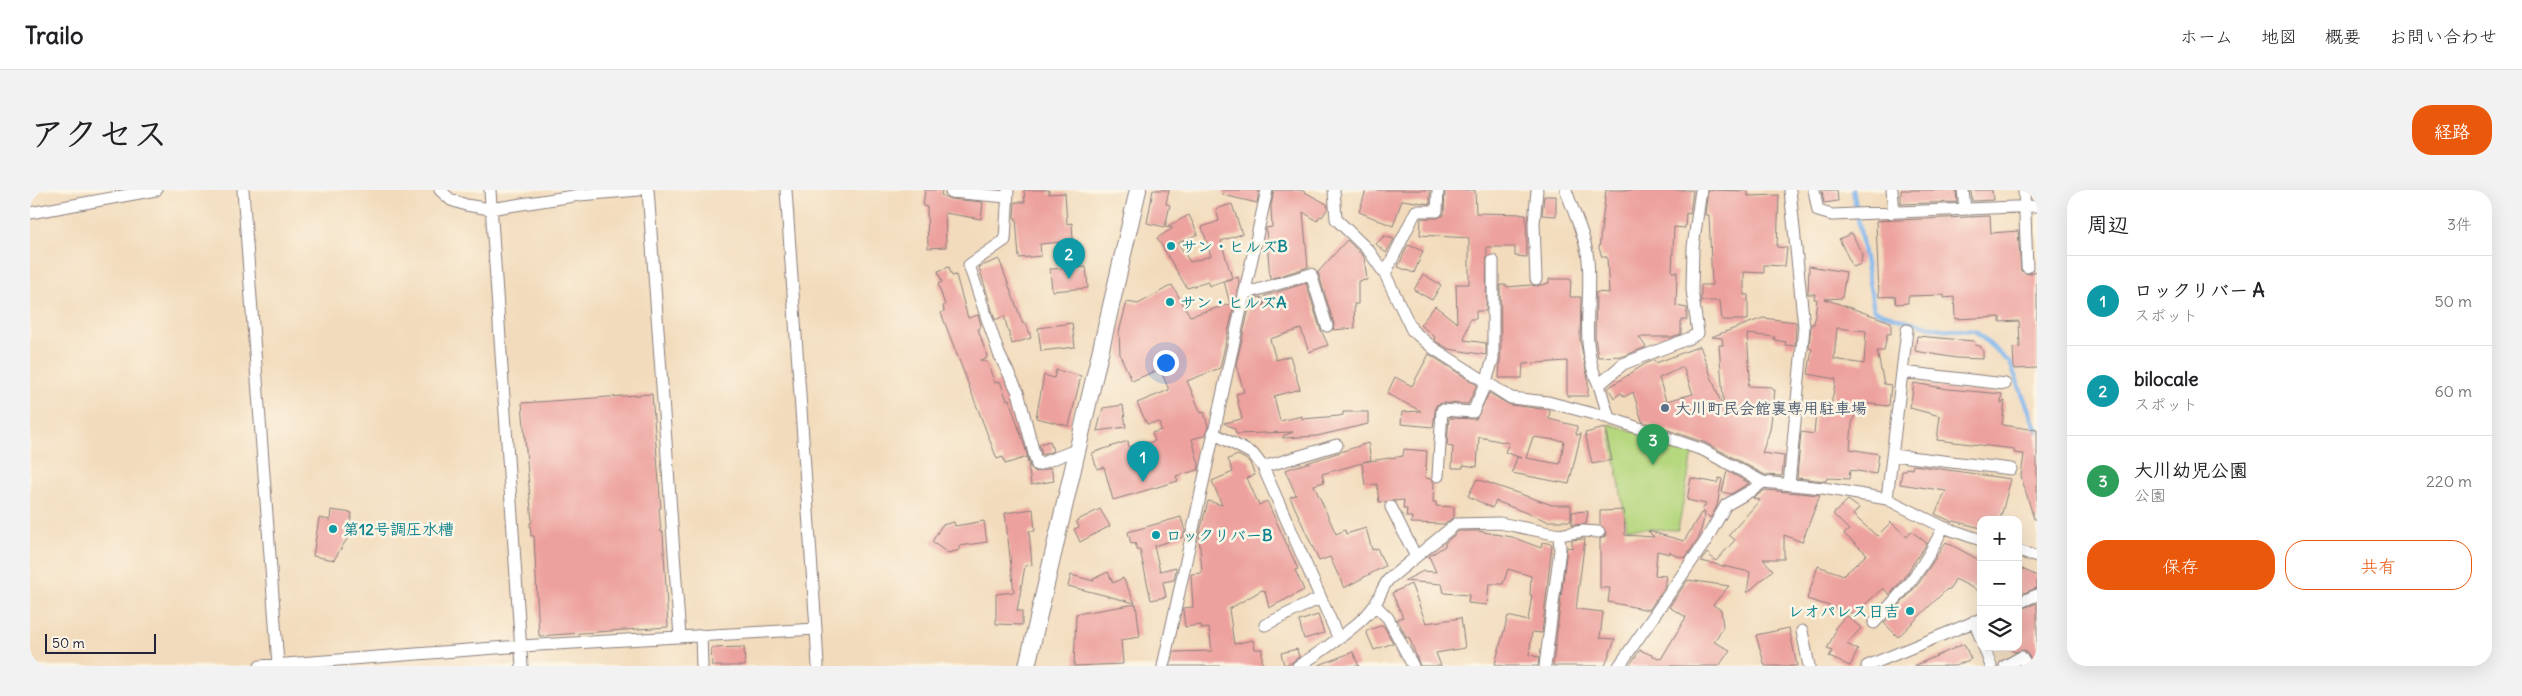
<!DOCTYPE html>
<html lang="ja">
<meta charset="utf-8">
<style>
body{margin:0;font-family:Delius,"Klee One",sans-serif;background:#f2f2f2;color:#202124}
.controls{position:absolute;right:15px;bottom:15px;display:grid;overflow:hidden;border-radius:10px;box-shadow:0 5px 20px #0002}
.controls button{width:45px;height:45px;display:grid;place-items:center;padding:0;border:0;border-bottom:1px solid #e0e0e0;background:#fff;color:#202124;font:25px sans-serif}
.scale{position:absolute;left:15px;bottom:12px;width:111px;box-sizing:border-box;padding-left:5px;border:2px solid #22223b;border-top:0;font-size:14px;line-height:18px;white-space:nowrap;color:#22223b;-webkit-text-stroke:4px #fcf5e5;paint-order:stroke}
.you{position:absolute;left:1135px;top:172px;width:18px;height:18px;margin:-12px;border:4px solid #fff;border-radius:50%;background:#1a73e8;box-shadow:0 0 0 8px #1a73e833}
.badge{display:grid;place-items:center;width:32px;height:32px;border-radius:50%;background:#ea580c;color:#fff;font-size:16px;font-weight:700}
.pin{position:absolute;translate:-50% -41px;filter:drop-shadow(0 1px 2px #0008)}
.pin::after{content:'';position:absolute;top:26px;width:18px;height:15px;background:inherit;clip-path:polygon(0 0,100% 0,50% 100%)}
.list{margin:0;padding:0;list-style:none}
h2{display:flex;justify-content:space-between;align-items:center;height:65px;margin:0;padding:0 20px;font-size:21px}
h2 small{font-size:16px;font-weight:400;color:#757577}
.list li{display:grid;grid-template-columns:32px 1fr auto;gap:15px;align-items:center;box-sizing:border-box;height:90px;padding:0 20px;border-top:1px solid #e0e0e0}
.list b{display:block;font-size:19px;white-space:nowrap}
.list p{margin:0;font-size:16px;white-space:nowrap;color:#757577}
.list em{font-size:16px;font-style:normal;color:#757577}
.actions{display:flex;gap:10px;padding:15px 20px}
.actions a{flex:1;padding:11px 0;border:1px solid #ea580c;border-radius:20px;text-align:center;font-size:18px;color:#ea580c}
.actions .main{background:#ea580c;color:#fff}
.icon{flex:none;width:28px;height:28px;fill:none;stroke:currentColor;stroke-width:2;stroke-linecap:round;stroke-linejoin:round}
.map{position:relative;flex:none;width:2007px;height:476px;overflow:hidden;border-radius:20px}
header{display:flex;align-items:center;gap:30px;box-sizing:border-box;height:70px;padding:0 25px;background:#fff;border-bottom:1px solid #e0e0e0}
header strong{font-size:24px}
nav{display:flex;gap:28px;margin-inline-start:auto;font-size:18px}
.intro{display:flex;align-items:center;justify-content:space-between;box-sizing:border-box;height:120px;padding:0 30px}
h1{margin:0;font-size:35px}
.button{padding:12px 22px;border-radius:20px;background:#ea580c;color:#fff;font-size:18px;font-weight:700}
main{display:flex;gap:30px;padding:0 30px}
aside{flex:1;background:#fff;border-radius:20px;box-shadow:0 5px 20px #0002}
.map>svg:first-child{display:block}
</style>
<header>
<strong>Trailo</strong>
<nav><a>ホーム</a><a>地図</a><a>概要</a><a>お問い合わせ</a></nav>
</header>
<div class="intro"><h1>アクセス</h1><a class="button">経路</a></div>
<main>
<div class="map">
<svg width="2007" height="476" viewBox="0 0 2007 476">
<rect width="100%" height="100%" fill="#fcf5e5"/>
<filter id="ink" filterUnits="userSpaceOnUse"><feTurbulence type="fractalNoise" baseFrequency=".02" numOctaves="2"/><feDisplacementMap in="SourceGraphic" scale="10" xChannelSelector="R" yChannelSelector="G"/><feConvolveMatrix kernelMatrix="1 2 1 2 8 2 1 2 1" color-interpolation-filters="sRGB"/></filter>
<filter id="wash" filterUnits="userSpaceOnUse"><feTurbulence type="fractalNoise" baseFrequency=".0096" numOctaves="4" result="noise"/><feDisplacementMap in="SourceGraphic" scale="20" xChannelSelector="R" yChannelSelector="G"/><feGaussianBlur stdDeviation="1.12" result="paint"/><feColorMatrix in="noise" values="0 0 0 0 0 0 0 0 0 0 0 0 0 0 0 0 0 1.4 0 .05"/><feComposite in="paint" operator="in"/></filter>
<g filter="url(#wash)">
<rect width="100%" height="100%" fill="#f2dbbc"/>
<path fill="#b5d77e" stroke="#6c7c5c" d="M 1579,234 L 1663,259 L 1648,340 L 1597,338 Z"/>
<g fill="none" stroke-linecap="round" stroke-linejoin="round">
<path stroke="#7db4ec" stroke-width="4.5" d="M 1823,0 L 1844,120 L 1874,130 L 1911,139 L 1945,141 L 1980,173 L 2007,241"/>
</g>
<g id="blocks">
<path fill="#eda19e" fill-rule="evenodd" d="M 895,0 L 912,0 L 911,5 L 920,9 L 953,12 L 951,29 L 915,23 L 916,57 L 898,58 L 897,17 L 893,16 Z
M 994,0 L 1019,0 L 1019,4 L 1035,3 L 1037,34 L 1042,33 L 1043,51 L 1010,54 L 1011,66 L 989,68 L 986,28 L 984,28 L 985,12 L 995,12 Z
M 1123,0 L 1139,0 L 1136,14 L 1140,15 L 1135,37 L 1117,33 Z
M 1193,0 L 1229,0 L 1227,13 L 1193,5 Z
M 1244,0 L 1271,0 L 1297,14 L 1298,18 L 1292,27 L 1290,26 L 1287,31 L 1273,22 L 1278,77 L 1240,89 L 1236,38 L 1242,37 L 1241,16 Z
M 1336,0 L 1400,0 L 1400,14 L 1372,10 L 1363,36 L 1329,22 Z
M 1415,0 L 1445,0 L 1446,23 L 1496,24 L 1497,67 L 1485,66 L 1485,57 L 1457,57 L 1456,121 L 1446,121 L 1446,129 L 1440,129 L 1434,150 L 1456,153 L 1456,165 L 1419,159 L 1407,152 L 1404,149 L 1405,147 L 1390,135 L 1405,116 L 1427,133 L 1426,94 L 1439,94 L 1439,48 L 1390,45 L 1391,28 L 1407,28 L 1414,25 Z
M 1576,0 L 1663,0 L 1660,24 L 1656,23 L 1655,38 L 1644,37 L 1642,82 L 1647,82 L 1646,116 L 1657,118 L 1657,130 L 1651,130 L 1651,144 L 1641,147 L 1609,147 L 1616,157 L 1594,166 L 1568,167 L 1565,148 L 1566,102 L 1579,103 L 1577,67 L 1572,67 L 1569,58 Z
M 1678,0 L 1718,1 L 1718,6 L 1749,5 L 1747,57 L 1757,58 L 1755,76 L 1734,75 L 1734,83 L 1714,82 L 1714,105 L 1718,105 L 1718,130 L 1692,130 L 1690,111 L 1671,111 L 1671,95 L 1682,95 L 1679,25 L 1675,25 Z
M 1792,0 L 1807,0 L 1808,11 L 1794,13 Z
M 1871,0 L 1926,0 L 1927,12 L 1871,14 Z
M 1941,0 L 1962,0 L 1963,10 L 1942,11 Z
M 1514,6 L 1526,6 L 1526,26 L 1512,25 Z
M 1202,14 L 1212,44 L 1191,51 L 1202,88 L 1179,96 L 1178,92 L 1157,98 L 1127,48 L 1143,38 L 1136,37 L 1159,25 L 1168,44 L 1148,53 L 1160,72 L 1181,66 L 1172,37 L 1189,31 L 1186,19 Z
M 1960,26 L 1961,43 L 1988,41 L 1991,81 L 1998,84 L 2007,81 L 2007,178 L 1984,179 L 1983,158 L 1990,157 L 1989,131 L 1970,132 L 1970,127 L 1925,129 L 1924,107 L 1914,108 L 1914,105 L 1878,106 L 1878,113 L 1866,114 L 1865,106 L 1849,107 L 1846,31 Z
M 1822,43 L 1832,65 L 1831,74 L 1823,77 L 1809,49 Z
M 1354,46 L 1364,49 L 1356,63 L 1346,54 Z
M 1317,50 L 1334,67 L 1337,90 L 1328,91 L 1328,114 L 1324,114 L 1325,138 L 1303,140 L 1304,134 L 1288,82 Z
M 1378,55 L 1393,61 L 1384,83 L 1368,77 Z
M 969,69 L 993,134 L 996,133 L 1001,148 L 982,154 L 974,126 L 965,130 L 949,77 Z
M 1779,76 L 1816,82 L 1812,108 L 1795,109 L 1861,132 L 1861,144 L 1857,144 L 1854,161 L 1847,161 L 1854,194 L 1861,195 L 1859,216 L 1832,213 L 1831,222 L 1826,222 L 1822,234 L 1820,259 L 1849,264 L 1846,284 L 1820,280 L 1819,289 L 1797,288 L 1796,291 L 1767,288 L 1771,242 L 1784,244 L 1786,223 L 1799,225 L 1806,189 L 1778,184 L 1782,159 L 1779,158 L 1781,134 L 1784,134 L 1787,109 L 1784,109 L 1785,104 L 1778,104 ZM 1807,138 L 1836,141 L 1834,174 L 1804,169 Z
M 919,77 L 922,86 L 926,85 L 938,128 L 948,125 L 951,135 L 948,139 L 957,166 L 956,169 L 950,170 L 957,172 L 965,193 L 970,191 L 977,210 L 979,209 L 995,257 L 1000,277 L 1006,282 L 1021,278 L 1024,291 L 1001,295 L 997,267 L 975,274 L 973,267 L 967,269 L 911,123 L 914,121 L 913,116 L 915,115 L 908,94 L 912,92 L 908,81 Z
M 1056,77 L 1058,98 L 1022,101 L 1020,79 Z
M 1393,84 L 1411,95 L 1402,110 L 1384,100 Z
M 1208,87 L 1209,93 L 1190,178 L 1157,191 L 1171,223 L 1174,222 L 1178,236 L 1176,245 L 1162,249 L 1169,275 L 1168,280 L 1146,286 L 1148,291 L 1083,310 L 1074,277 L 1067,279 L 1062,263 L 1098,251 L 1099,257 L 1125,251 L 1122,243 L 1131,240 L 1129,232 L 1117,234 L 1107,213 L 1139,200 L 1130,179 L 1102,191 L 1090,165 L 1089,142 L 1097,112 L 1108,114 L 1142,95 L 1160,126 L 1200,114 L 1194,91 Z
M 1519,89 L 1541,89 L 1540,107 L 1551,107 L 1550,150 L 1558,189 L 1558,206 L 1537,206 L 1537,171 L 1493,174 L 1492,188 L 1469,188 L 1471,155 L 1470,95 L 1477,95 L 1477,97 L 1501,95 L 1507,96 L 1519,93 Z
M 1276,93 L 1290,138 L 1298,155 L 1279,162 L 1271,139 L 1240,149 L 1246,170 L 1260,166 L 1270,199 L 1244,206 L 1250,231 L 1272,226 L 1272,229 L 1309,226 L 1313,225 L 1313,222 L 1338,222 L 1338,234 L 1287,246 L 1253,248 L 1253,246 L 1263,242 L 1206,244 L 1205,239 L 1194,233 L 1212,229 L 1206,204 L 1214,202 L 1206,175 L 1221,110 L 1231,107 L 1234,116 L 1235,106 Z
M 1733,128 L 1766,132 L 1765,156 L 1755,155 L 1756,152 L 1744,150 L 1745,147 L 1717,144 L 1720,186 L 1718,196 L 1742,197 L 1742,200 L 1745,200 L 1740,240 L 1732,263 L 1754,266 L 1752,286 L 1735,285 L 1676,253 L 1612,231 L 1603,202 L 1594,207 L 1591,203 L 1584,208 L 1578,198 L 1615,174 L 1624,170 L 1626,173 L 1670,156 L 1694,221 L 1689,155 L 1693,155 L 1692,148 L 1681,147 ZM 1653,177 L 1663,204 L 1636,211 L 1629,188 Z
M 1042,133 L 1045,157 L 1011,161 L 1008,138 Z
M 1887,146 L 1944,151 L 1945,155 L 1950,156 L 1953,161 L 1953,169 L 1926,168 L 1885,161 Z
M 1399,164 L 1447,195 L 1438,214 L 1412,213 L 1406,215 L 1403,237 L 1371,234 L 1372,222 L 1391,221 L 1357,204 L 1365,187 L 1382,196 Z
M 1026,180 L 1051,186 L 1039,236 L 1006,228 L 1014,185 L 1024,188 Z
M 1884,193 L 1918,199 L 1972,204 L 1971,213 L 1975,211 L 1972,235 L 2007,240 L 2007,329 L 2004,329 L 1991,286 L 1994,264 L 1984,263 L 1984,259 L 1907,250 L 1910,226 L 1880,218 Z
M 1459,203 L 1480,215 L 1520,220 L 1519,229 L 1547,236 L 1546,245 L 1551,244 L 1539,294 L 1482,283 L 1487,267 L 1491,268 L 1475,262 L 1479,253 L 1449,247 L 1447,277 L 1433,275 L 1433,278 L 1422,278 L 1423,257 L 1417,256 L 1419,228 L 1446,229 ZM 1503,247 L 1534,251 L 1530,274 L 1496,268 Z
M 622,204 L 631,318 L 629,318 L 631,342 L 633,342 L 638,437 L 509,446 L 504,346 L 501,346 L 500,333 L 502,332 L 492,213 Z
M 1093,215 L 1096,237 L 1067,241 L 1073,218 Z
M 1575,238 L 1582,270 L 1562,274 L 1555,243 Z
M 1020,251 L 1023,261 L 1012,265 L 1009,254 Z
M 1338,253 L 1341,270 L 1333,272 L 1373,266 L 1374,259 L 1397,261 L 1395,288 L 1401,289 L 1404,293 L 1403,312 L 1406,312 L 1406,316 L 1424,317 L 1424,327 L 1414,334 L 1381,333 L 1382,327 L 1376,327 L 1377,319 L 1373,319 L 1374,310 L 1349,312 L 1347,294 L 1335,295 L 1332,273 L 1292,284 L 1294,292 L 1284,295 L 1306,344 L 1315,340 L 1316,344 L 1336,338 L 1342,360 L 1347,358 L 1355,376 L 1314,398 L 1300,367 L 1289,371 L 1260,307 L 1266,305 L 1255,280 Z
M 1208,265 L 1219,271 L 1225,285 L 1217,288 L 1229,315 L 1237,311 L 1268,379 L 1265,380 L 1274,400 L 1239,418 L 1235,401 L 1232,400 L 1199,419 L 1204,454 L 1223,450 L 1225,459 L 1232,459 L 1232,476 L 1141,476 L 1144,462 L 1182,461 L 1179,438 L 1172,439 L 1171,435 L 1155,437 L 1153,420 L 1153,418 L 1163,417 L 1161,384 L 1172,383 L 1169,346 L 1178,311 L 1192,315 L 1182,291 L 1203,282 L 1198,269 Z
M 1883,275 L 1981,289 L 1970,330 L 1951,330 L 1951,338 L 1924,331 L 1923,332 L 1905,324 L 1916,301 L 1870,294 L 1872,281 L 1875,281 L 1876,278 L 1882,279 Z
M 1697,281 L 1719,293 L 1701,304 L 1692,302 Z
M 1661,288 L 1687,293 L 1689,288 L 1692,289 L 1687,316 L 1680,328 L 1672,320 L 1676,314 L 1657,310 Z
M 1447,289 L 1522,315 L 1541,315 L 1541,331 L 1517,331 L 1466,311 L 1462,318 L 1438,306 Z
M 1735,300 L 1790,305 L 1772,352 L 1754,345 L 1754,369 L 1733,369 L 1743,380 L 1717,403 L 1720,382 L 1671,371 L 1677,363 L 1686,371 L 1705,350 L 1699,345 L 1730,310 L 1723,308 Z
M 1818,310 L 1829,318 L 1823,325 L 1847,346 L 1861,332 L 1877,347 L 1881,341 L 1897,353 L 1877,383 L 1860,405 L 1853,398 L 1825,424 L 1777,409 L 1788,376 L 1814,385 L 1837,364 L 1814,344 L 1819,340 L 1803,324 Z
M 1003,319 L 1005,341 L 999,341 L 1002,375 L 995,376 L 987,421 L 992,421 L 992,435 L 966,434 L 966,404 L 984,402 L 975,323 Z
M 1070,319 L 1080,336 L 1050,352 L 1044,339 L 1049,337 L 1046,331 Z
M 301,320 L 322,323 L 317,349 L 304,370 L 283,366 L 289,328 L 300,330 Z
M 1594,320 L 1595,345 L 1624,347 L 1618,341 L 1654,351 L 1671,323 L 1675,325 L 1669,347 L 1655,368 L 1644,365 L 1640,361 L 1640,364 L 1627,361 L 1625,385 L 1636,386 L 1634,398 L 1619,420 L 1578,412 L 1580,398 L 1570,398 L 1570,349 L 1575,347 L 1576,342 L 1570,335 L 1570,321 Z
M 1558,321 L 1556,334 L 1542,335 L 1542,322 Z
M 1151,327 L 1155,341 L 1153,347 L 1124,356 L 1130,381 L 1146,377 L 1146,380 L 1144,390 L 1133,392 L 1136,407 L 1121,410 L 1110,360 L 1107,360 L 1105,353 L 1101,354 L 1098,342 Z
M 954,331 L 957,352 L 929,356 L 930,360 L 918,363 L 902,352 L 912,335 L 924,332 L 925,336 Z
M 1429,341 L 1448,341 L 1482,347 L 1511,358 L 1512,352 L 1522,354 L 1512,443 L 1502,442 L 1499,465 L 1509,467 L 1508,476 L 1473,476 L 1465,474 L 1478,426 L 1498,431 L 1502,405 L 1500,405 L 1501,386 L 1478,379 L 1473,394 L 1459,394 L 1457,415 L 1438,413 L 1439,405 L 1414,403 L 1412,394 L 1374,391 L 1393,381 L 1406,382 L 1399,366 L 1415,356 L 1415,353 Z
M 1555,349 L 1546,419 L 1573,422 L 1570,448 L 1585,449 L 1575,476 L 1523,476 L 1537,357 L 1542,358 L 1542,350 Z
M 1916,352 L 1951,371 L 1951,402 L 1925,389 L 1920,400 L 1917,399 L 1868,447 L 1854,433 L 1889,393 Z
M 1988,377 L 2007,386 L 2007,398 L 1988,405 Z
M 1078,382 L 1083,393 L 1093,388 L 1105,413 L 1038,396 L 1041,385 L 1064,391 L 1063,389 Z
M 1658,390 L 1699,396 L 1683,415 L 1691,420 L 1693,437 L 1684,452 L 1700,460 L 1689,476 L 1599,476 L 1610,460 L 1631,469 L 1656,427 L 1639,417 Z
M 1381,394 L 1396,433 L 1431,428 L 1435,458 L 1406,463 L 1411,476 L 1390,476 L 1379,447 L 1377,448 L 1367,429 L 1373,427 L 1362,403 Z
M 2007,413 L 2007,476 L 2005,476 L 1995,460 L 1984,462 L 1979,457 L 1988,457 L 1988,420 Z
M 1106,414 L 1110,447 L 1091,450 L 1093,474 L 1044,476 L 1046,424 Z
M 1288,425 L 1294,443 L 1274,449 L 1269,431 Z
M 1816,425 L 1831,438 L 1817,454 L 1828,460 L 1820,476 L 1799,467 L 1802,461 L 1797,459 L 1806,440 L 1804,439 Z
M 1353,435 L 1363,453 L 1344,460 L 1336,441 Z
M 1759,438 L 1767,476 L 1735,476 L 1726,445 Z
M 1934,454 L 1941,469 L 1925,476 L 1884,476 Z
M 714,457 L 715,476 L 682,476 L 681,458 Z
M 1267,459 L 1269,467 L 1261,473 L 1254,475 L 1251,463 Z
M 1323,462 L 1329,476 L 1289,476 L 1289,475 Z"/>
</g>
</g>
<g filter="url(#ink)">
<use href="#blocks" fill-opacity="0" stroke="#8a7e7c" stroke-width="1"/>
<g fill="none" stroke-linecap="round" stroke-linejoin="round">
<g stroke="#8a7e7c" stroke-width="13">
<path id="street" d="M 213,0 L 248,474
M 410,0 L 421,10 L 436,15 L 460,19 L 550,5 L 609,0
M 460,0 L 492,476
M 618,0 L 650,447
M 756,0 L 786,439
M 922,0 L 921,2 L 977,7
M 978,0 L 975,50 L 939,75 L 969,164 L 988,202 L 1007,275 L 1046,260
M 1304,0 L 1306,29 L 1339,61 L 1355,84 L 1382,140 L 1403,158 L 1481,208 L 1518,212 L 1579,228 L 1673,260 L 1733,292
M 1536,0 C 1543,22 1556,47 1558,70 C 1562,112 1549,155 1569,195
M 1784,0 L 1788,21 L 1802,25 L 2007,16
M 1862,0 L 1864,22
M 1933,0 L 1935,19
M 1994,0 L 1997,77
M 0,23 L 126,0
M 1355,84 L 1386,21 L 1407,21 L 1408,0
M 1506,89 L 1504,33 L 1507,0
M 1214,104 L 1281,84 L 1297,136
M 1872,182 L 1975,194
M 1579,228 L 1569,195 L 1593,174 L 1660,148 L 1668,143 L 1662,100 L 1663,57 L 1671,0
M 1183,243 L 1223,264 L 1233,277 L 1308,447
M 1862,265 L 1981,279
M 1233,277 L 1307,255
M 1408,286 L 1412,220 L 1443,222 L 1456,192 L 1463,169 L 1463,71
M 1759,294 L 1774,137 L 1760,0
M 1857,309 L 1877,140
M 1361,317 L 1385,365
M 1988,361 L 2007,367
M 1988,413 L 2007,405
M 1345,415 L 1358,428 L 1383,476
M 1944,431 L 1951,449
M 1844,433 C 1873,402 1896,376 1913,337
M 1235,435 L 1290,408
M 1772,441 L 1779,476
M 671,445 L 672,476
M 1954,457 L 1961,476
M 230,476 L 491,456 L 786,439 L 788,476
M 1133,476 L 1237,0
M 1268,476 C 1287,465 1333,433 1344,416 C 1350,407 1352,397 1359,389 L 1426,334 L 1470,333 L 1529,345
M 1515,476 L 1530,359 L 1529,345 L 1553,341 L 1569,342
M 1589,476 L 1675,352 L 1696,315 L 1724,299 L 1733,292 L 1793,298 L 1857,309 L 1913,337 L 1951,350
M 1837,476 L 1951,429
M 1975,476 L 1991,467 L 1998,476"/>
</g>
<g stroke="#8a7e7c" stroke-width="18">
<path id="secondary" d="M 997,476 L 1108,0"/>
</g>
<use href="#street" stroke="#fff" stroke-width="11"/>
<use href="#secondary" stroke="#fff" stroke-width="16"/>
</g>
</g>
<g fill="#0f9aa8" stroke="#fcf5e5" stroke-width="2">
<circle cx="1141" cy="56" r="5"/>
<circle cx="1140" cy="112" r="5"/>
<circle cx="303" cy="339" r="5"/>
<circle cx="1126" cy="345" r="5"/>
<circle cx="1880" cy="421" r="5"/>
</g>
<circle fill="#5c6f8a" stroke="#fcf5e5" stroke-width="2" cx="1635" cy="218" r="5"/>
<g text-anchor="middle" stroke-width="5" stroke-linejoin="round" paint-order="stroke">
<g font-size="16" font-weight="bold" fill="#0d838f" stroke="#fcf5e5" text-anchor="start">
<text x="1151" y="62">サン・ヒルズB</text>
<text x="1150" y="118">サン・ヒルズA</text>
<text x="313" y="345">第12号調圧水槽</text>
<text x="1136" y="351">ロックリバーB</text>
<text x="1870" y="427" text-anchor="end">レオパレス日吉</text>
</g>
<g font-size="16" font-weight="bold" fill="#4e5e75" stroke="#fcf5e5" text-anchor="start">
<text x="1645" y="224">大川町民会館裏専用駐車場</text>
</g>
</g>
</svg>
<div class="controls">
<button>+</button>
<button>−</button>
<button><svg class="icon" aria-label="layers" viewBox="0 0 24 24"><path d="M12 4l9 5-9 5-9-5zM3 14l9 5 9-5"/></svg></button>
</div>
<div class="scale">50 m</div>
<div class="you"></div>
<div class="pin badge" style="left:1113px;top:292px;background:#0f9aa8">1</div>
<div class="pin badge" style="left:1039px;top:89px;background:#0f9aa8">2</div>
<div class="pin badge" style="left:1623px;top:275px;background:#2e9e5b">3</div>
</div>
<aside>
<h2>周辺<small>3件</small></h2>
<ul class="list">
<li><span class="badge" style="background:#0f9aa8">1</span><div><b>ロックリバー A</b><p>スポット</p></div><em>50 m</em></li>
<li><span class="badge" style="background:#0f9aa8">2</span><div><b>bilocale</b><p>スポット</p></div><em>60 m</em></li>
<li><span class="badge" style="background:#2e9e5b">3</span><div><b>大川幼児公園</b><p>公園</p></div><em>220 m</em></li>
</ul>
<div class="actions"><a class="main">保存</a><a>共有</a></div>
</aside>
</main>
